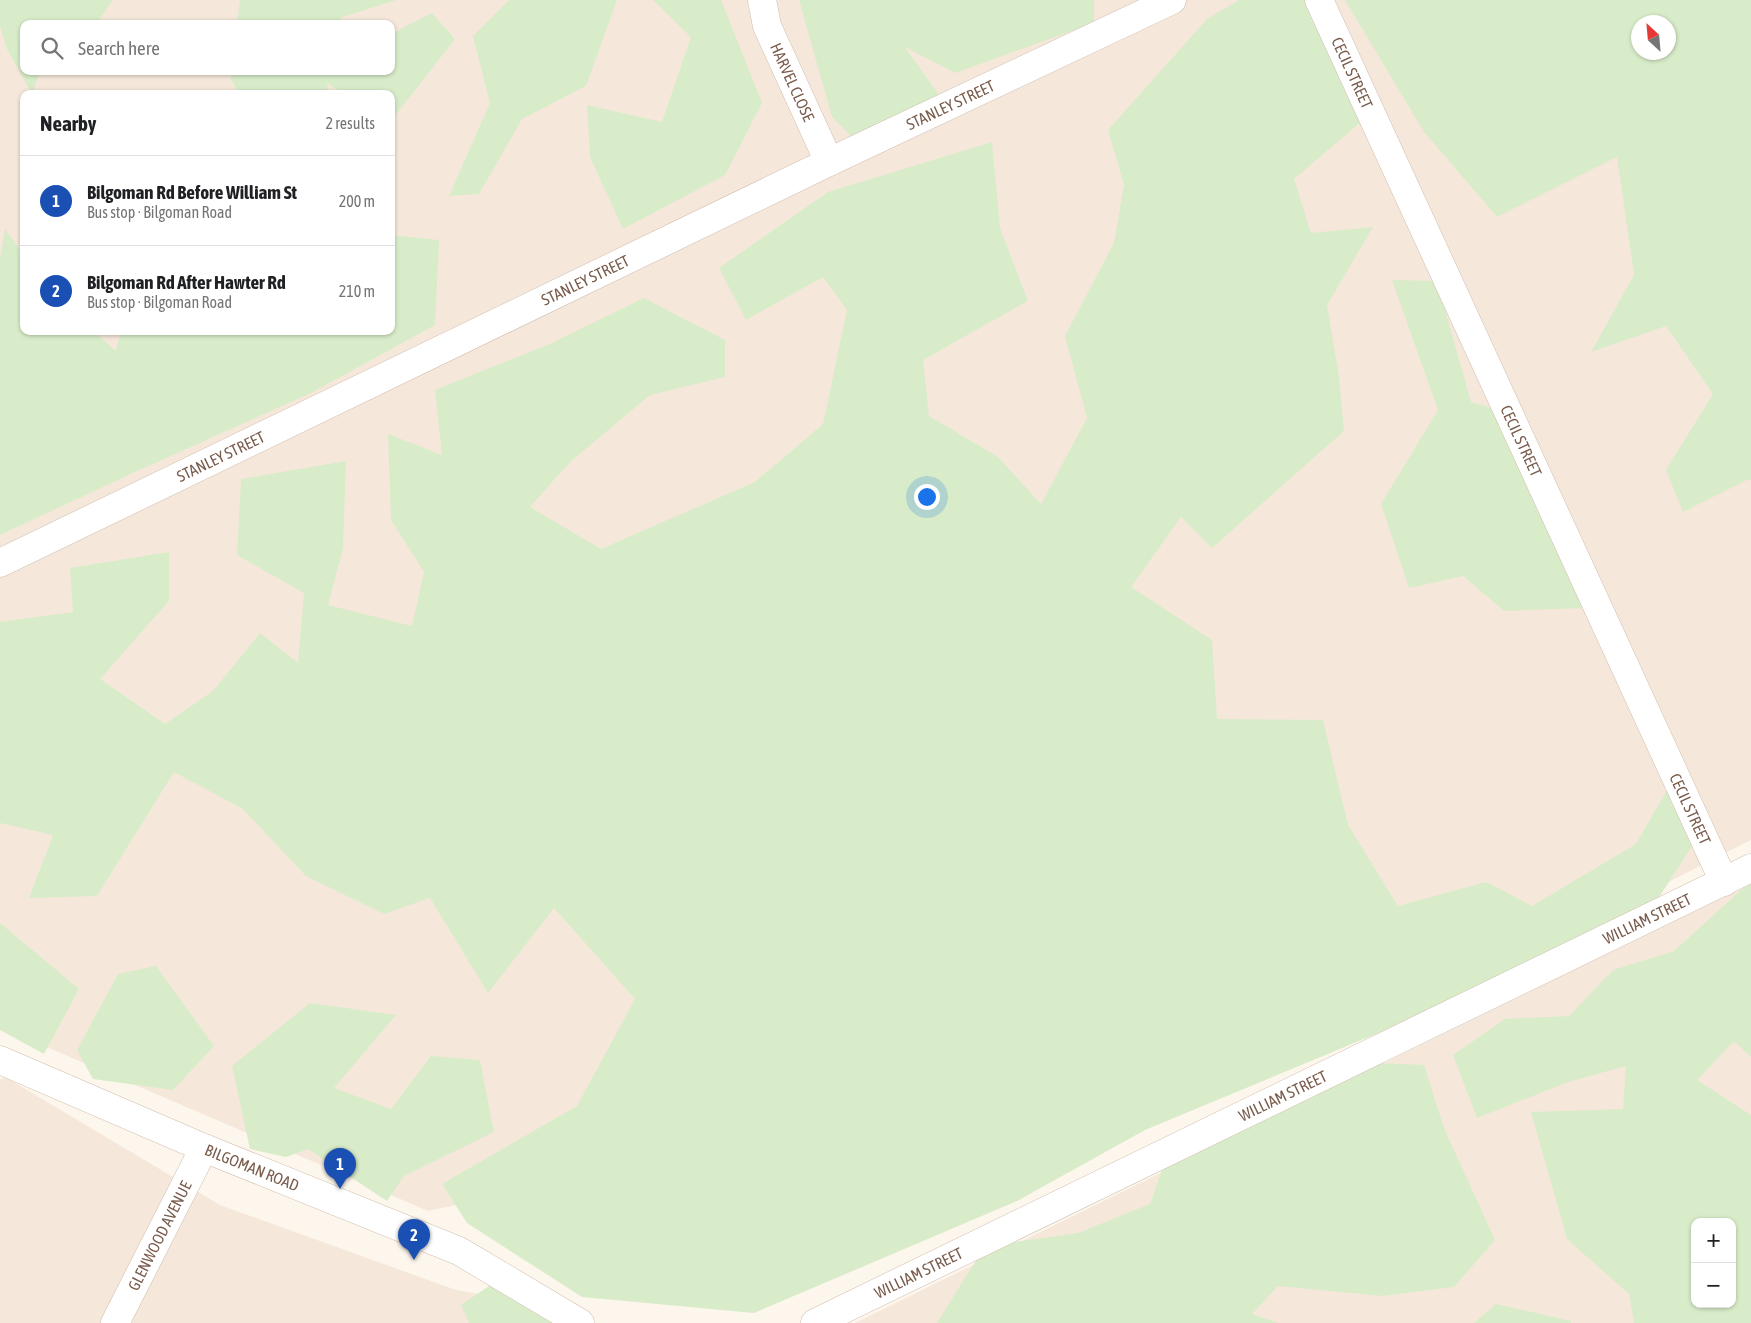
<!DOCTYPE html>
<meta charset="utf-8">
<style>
body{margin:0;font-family:"Asap Condensed",sans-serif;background:#f6f6f6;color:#202124}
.controls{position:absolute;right:15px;bottom:15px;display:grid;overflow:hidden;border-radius:10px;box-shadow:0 1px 4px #0004}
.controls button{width:45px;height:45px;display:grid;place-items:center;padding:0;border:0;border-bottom:1px solid #e0e0e0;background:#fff;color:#202124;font:25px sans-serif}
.compass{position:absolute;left:1631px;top:15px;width:45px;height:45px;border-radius:50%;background:#fff;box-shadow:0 1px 4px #0004;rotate:334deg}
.you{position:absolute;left:926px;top:496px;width:18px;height:18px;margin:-12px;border:4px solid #fff;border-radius:50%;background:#1a73e8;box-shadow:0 0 0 8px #1a73e833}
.badge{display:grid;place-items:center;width:32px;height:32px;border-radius:50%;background:#e76f51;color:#fff;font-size:16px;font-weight:700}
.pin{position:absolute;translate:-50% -41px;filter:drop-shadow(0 1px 2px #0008)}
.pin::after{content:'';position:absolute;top:26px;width:18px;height:15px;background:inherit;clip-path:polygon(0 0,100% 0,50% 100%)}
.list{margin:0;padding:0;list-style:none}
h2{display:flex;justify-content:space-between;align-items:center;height:65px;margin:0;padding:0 20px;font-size:21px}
h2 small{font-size:16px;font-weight:400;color:#757577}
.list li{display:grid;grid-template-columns:32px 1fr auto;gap:15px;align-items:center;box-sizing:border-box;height:90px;padding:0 20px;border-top:1px solid #e0e0e0}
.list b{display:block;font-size:19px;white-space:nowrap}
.list p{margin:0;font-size:16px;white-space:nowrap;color:#757577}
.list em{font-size:16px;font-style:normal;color:#757577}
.icon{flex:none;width:28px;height:28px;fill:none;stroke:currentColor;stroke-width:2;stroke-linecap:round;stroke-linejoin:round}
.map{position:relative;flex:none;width:1751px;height:1323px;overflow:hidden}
.search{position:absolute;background:#fff;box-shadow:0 1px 4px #0004;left:20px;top:20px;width:375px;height:55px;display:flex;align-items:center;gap:12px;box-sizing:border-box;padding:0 18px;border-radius:10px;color:#757577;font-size:19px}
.panel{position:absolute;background:#fff;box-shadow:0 1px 4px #0004;left:20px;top:90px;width:375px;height:245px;border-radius:10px}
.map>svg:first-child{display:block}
</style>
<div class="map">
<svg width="1751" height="1323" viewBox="0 0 1751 1323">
<rect width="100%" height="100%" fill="#fdf6ec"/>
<path fill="#f5e8da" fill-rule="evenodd" d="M 0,0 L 1751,0 L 1751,840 L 1468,984 L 428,1211 L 0,1027 ZM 1638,22 L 1668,22 L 1668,52 L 1638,52 ZM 24,24 L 391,24 L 391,71 L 24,71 ZM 24,94 L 391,94 L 391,331 L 24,331 Z
M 1751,883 L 1751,1323 L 855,1323 ZM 1695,1222 L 1732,1222 L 1732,1304 L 1695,1304 Z
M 7,1078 L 220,1205 L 456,1290 L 545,1305 L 562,1323 L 0,1323 L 0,1079 Z"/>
<path fill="#d8ecc9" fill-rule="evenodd" d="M 0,0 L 113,0 L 96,24 L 24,24 L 24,71 L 40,71 L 32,94 L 7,49 L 0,26 Z
M 240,0 L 396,0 L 340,18 L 346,24 L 237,24 Z
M 509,0 L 617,0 L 586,86 L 522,119 L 479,194 L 449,196 L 490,103 L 473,36 Z
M 653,0 L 721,0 L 762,103 L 725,175 L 623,229 L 590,157 L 587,105 L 662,122 L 691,37 Z
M 799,0 L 1094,0 L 1094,23 L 955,73 L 905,47 L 939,95 L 856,141 L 832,117 Z
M 1239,0 L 1320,0 L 1370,114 L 1294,179 L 1311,233 L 1373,227 L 1327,305 L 1339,377 L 1344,431 L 1212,548 L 1181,517 L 1131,587 L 1212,640 L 1217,719 L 1323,720 L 1348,825 L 1398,906 L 1486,882 L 1532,906 L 1636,844 L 1678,771 L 1703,829 L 1656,902 L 1472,994 L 1145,1130 L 1017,1201 L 754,1313 L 582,1297 L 467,1223 L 442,1184 L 577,1106 L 635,999 L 554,908 L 488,993 L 430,898 L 384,914 L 306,876 L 243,809 L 174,772 L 97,896 L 29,898 L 53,835 L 0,823 L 0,622 L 73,612 L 70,568 L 169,552 L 169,601 L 100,679 L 165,724 L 213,691 L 260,633 L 298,663 L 304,593 L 237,555 L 241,479 L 346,461 L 343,548 L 328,605 L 412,626 L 424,572 L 391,520 L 388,434 L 442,455 L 435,390 L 552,343 L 644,298 L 725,340 L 725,377 L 650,395 L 570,462 L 530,507 L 601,549 L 755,482 L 823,424 L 847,310 L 823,277 L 746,320 L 719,268 L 828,192 L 992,142 L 1000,228 L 1028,301 L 923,360 L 929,416 L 998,457 L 1041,504 L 1087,418 L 1065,336 L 1114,243 L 1124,185 L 1108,130 L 1207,19 Z
M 1345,0 L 1751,0 L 1751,480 L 1747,480 L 1683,512 L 1666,470 L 1713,394 L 1666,326 L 1591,352 L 1634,275 L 1617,157 L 1497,217 L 1424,132 ZM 1638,22 L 1668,22 L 1668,52 L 1638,52 Z
M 432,13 L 455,39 L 391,121 L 391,94 L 343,94 L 327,83 L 329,94 L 239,94 L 231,79 L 232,71 L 391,71 L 391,34 Z
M 5,229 L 24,255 L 24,331 L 93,331 L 116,351 L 121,331 L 391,331 L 391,235 L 439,240 L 435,325 L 311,393 L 137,471 L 0,535 L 0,259 Z
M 1392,280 L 1437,281 L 1471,402 L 1508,413 L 1584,608 L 1504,611 L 1463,576 L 1409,588 L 1381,504 L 1438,410 Z
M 1751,881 L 1751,1057 L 1734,1041 L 1697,1080 L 1751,1115 L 1751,1323 L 1634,1323 L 1629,1294 L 1567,1239 L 1531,1112 L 1623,1109 L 1626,1066 L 1568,1082 L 1477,1118 L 1453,1055 L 1505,1019 L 1569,1016 L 1613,970 L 1674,951 ZM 1695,1222 L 1732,1222 L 1732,1304 L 1695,1304 Z
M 0,923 L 79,989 L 44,1054 L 0,1030 Z
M 156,966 L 214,1046 L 173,1090 L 93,1079 L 77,1050 L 118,974 Z
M 310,1003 L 396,1015 L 334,1088 L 391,1109 L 431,1056 L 480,1060 L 494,1132 L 404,1176 L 387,1201 L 308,1149 L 286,1157 L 250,1149 L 232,1066 Z
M 1377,1063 L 1424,1065 L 1444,1128 L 1495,1240 L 1454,1287 L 1383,1296 L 1278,1286 L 1252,1314 L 1278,1323 L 937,1323 L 985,1246 L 1078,1233 L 1150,1204 L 1166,1158 Z
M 501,1278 L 560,1323 L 469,1323 L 461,1305 Z
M 1496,1304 L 1571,1321 L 1571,1323 L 1474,1323 Z"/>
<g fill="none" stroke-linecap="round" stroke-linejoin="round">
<g stroke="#d1beb0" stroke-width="29">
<g id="street">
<path id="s1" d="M 762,0 L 767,26 L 829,162"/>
<path id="s2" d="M 1319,0 L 1724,882"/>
<path id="s3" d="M 0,563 L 829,162 L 1172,0"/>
<path id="s4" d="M 0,1060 L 204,1148 L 459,1251 L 580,1323"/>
<path id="s5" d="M 115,1323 L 204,1148"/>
<path id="s6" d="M 815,1323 L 1751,868"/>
</g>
</g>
<use href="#street" stroke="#fff" stroke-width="28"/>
</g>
<g text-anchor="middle" stroke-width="4" stroke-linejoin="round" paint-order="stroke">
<g font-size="16" fill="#7a5c4d" stroke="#fffaf3">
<text dy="6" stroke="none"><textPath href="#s2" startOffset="80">CECIL STREET</textPath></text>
<text dy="6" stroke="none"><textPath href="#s1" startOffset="88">HARVEL CLOSE</textPath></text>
<text dy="6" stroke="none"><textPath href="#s3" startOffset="1055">STANLEY STREET</textPath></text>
<text dy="6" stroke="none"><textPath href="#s3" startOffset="650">STANLEY STREET</textPath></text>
<text dy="6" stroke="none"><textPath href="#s2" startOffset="485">CECIL STREET</textPath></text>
<text dy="6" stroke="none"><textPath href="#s3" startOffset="245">STANLEY STREET</textPath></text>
<text dy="6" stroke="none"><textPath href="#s2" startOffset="890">CECIL STREET</textPath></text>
<text dy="6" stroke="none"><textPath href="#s6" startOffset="925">WILLIAM STREET</textPath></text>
<text dy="6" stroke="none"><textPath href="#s6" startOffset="520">WILLIAM STREET</textPath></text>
<text dy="6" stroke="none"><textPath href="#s4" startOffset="274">BILGOMAN ROAD</textPath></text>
<text dy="6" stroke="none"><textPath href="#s5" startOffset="98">GLENWOOD AVENUE</textPath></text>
<text dy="6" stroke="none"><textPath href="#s6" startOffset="115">WILLIAM STREET</textPath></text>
</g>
</g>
</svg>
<div class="controls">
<button>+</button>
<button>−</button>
</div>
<svg class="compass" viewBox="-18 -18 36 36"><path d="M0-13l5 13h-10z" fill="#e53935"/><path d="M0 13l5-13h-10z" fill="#757577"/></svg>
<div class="you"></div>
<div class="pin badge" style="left:340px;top:1189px;background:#1a4fb4">1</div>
<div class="pin badge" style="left:414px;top:1260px;background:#1a4fb4">2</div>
<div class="search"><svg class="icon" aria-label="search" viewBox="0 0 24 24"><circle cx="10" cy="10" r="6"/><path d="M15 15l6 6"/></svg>Search here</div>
<section class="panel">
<h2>Nearby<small>2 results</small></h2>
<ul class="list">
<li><span class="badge" style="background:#1a4fb4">1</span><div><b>Bilgoman Rd Before William St</b><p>Bus stop · Bilgoman Road</p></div><em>200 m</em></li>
<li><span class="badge" style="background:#1a4fb4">2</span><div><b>Bilgoman Rd After Hawter Rd</b><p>Bus stop · Bilgoman Road</p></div><em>210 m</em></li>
</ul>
</section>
</div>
